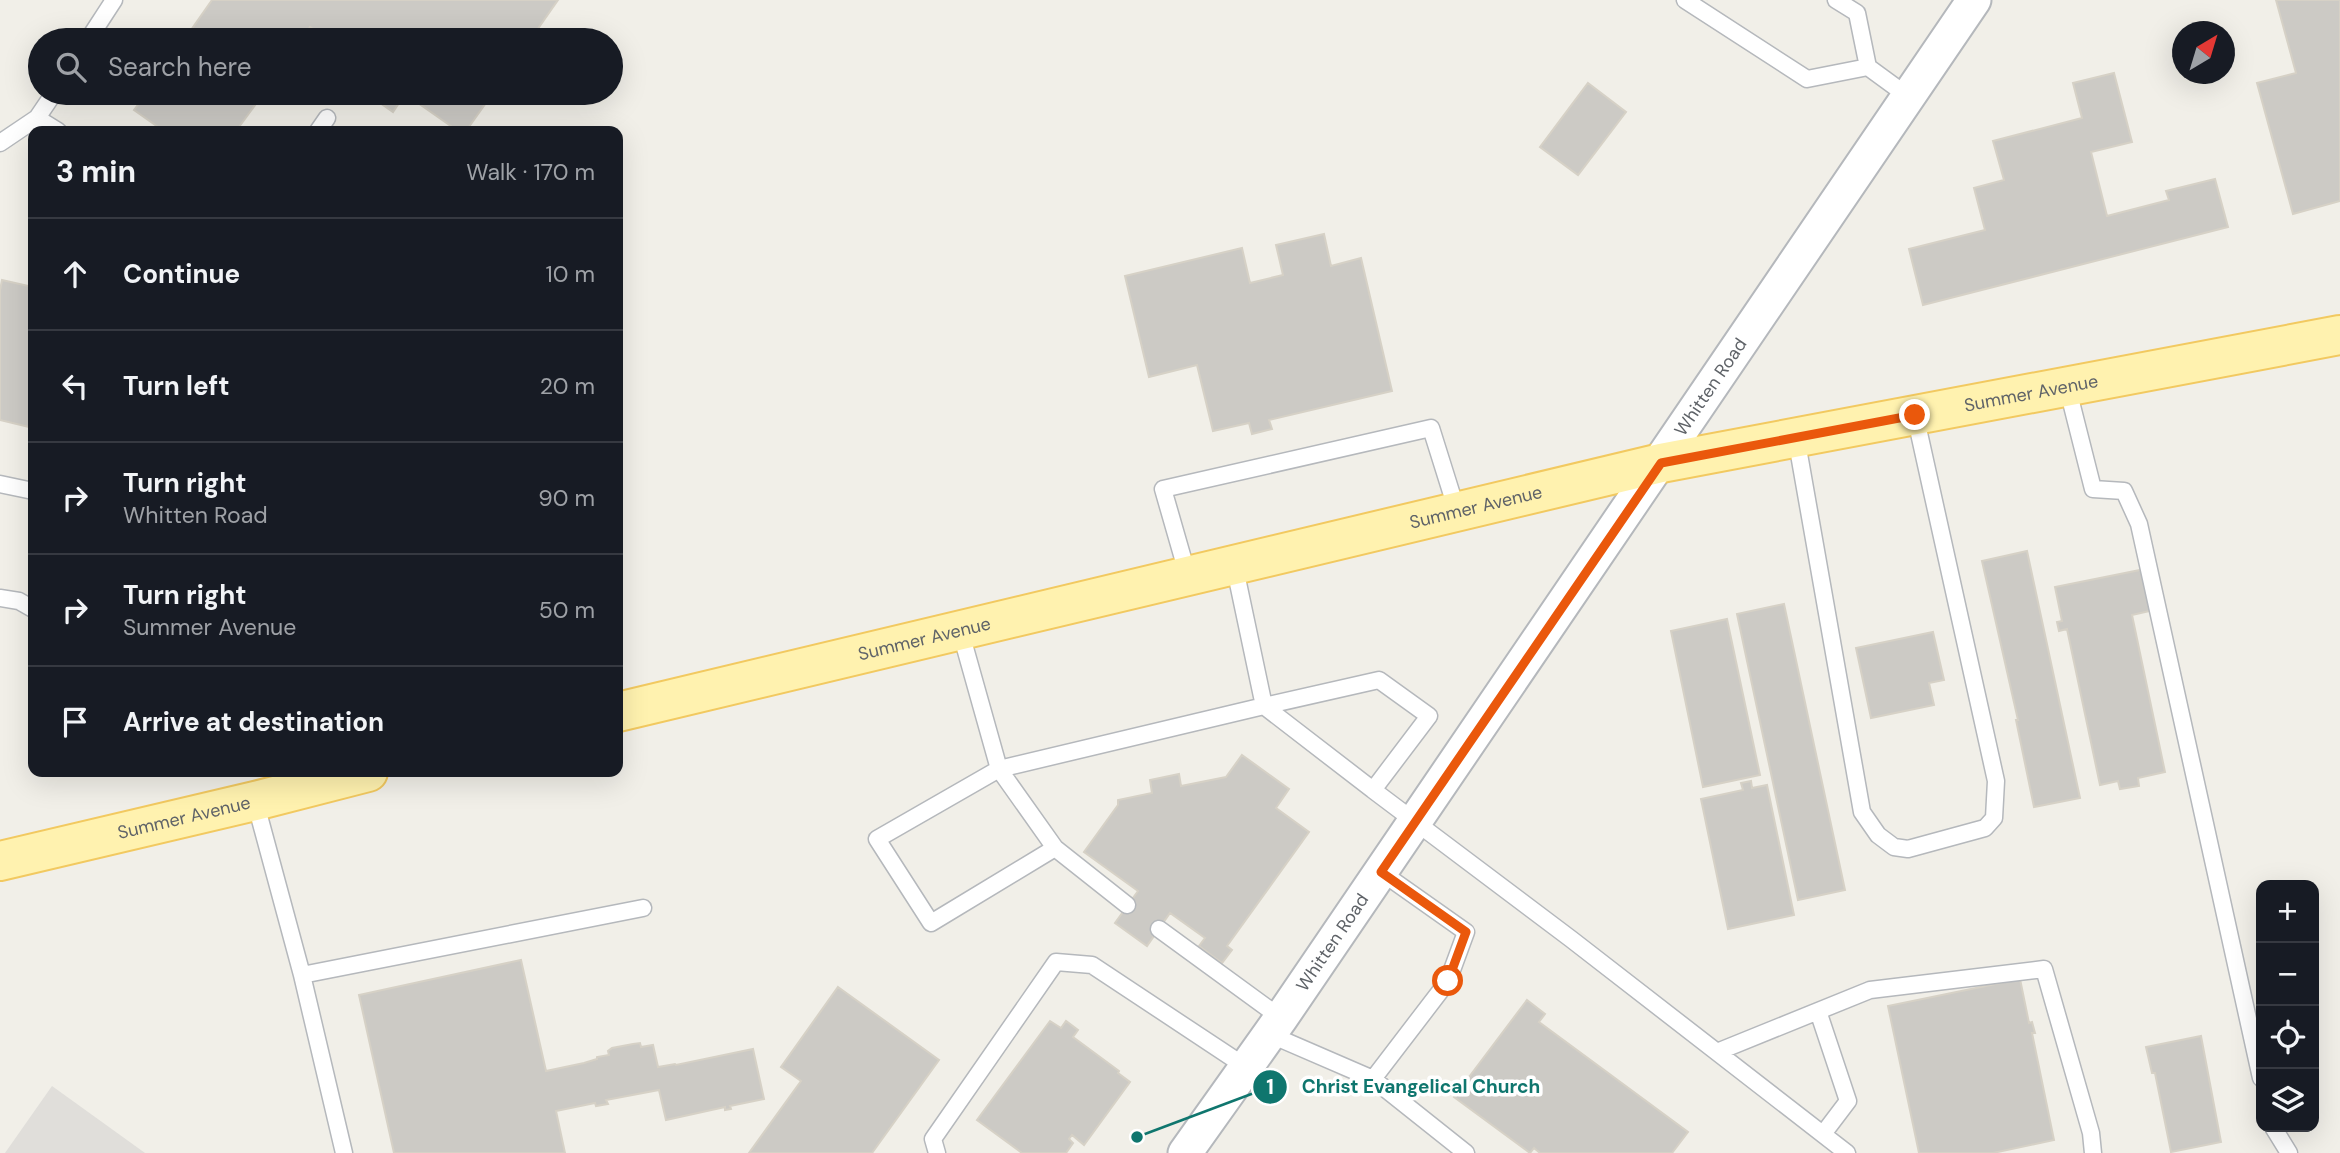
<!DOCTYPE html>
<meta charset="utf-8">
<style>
body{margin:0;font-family:"DM Sans",sans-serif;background:#20242c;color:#f1f3f6}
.controls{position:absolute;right:21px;bottom:21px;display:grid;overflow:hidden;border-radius:14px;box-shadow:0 7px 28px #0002}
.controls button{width:63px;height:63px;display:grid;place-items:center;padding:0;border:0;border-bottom:2px solid #363941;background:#171b24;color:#f1f3f6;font:35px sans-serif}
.compass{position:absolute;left:2172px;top:21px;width:63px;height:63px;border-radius:50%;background:#171b24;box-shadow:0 7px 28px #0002;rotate:38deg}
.stop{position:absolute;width:21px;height:21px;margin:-16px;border:5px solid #ea580c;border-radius:50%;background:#fff}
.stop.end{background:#ea580c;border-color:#fff;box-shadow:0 2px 7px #0008}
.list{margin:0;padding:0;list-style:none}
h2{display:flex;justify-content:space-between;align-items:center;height:91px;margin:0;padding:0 28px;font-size:30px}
h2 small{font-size:23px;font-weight:400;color:#9ea1a6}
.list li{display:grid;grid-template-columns:46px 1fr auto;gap:21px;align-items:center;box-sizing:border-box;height:112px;padding:0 28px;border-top:2px solid #363941}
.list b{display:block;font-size:26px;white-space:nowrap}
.list p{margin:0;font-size:23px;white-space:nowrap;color:#9ea1a6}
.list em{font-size:23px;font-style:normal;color:#9ea1a6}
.icon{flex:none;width:38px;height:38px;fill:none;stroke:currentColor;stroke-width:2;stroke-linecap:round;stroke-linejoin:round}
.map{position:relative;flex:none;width:2340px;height:1153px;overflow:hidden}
.search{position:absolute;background:#171b24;box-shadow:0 7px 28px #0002;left:28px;top:28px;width:595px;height:77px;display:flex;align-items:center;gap:18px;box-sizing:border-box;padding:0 24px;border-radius:38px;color:#9ea1a6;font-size:26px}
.panel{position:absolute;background:#171b24;box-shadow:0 7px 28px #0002;left:28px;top:126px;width:595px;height:651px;border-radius:14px}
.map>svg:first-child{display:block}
</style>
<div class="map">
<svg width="2340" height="1153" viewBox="0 0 2340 1153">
<rect width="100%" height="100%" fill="#f1efe8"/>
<path fill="#e0deda" d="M 52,1086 L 145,1153 L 5,1153 Z"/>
<path fill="#cccac5" stroke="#d6d1c6" stroke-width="2" d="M 212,0 L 558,0 L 530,40 L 329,40 L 310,27 L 301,40 L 184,40 Z
M 2276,0 L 2340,0 L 2340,201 L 2293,214 L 2257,83 L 2296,73 Z
M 2114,73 L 2132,142 L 2091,152 L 2107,216 L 2169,200 L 2166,191 L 2215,179 L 2228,227 L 1923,305 L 1909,249 L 1985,230 L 1974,188 L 2004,180 L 1993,141 L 2082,118 L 2073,83 Z
M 1588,83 L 1626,112 L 1578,175 L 1540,147 Z
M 147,93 L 264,93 L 236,131 L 154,131 L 158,127 L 134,110 Z
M 366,93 L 493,93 L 466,131 L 458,131 L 405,94 L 393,112 Z
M 1324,234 L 1331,266 L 1361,258 L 1392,391 L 1269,420 L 1272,429 L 1252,434 L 1249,423 L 1213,431 L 1197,365 L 1149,377 L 1125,276 L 1242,248 L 1250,283 L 1283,275 L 1276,245 Z
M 2,280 L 33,287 L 33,428 L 0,420 L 0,290 Z
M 2027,551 L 2080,798 L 2034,807 L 2016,720 L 2018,720 L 1982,561 Z
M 2145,569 L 2154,610 L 2132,615 L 2165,772 L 2138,778 L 2139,786 L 2120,789 L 2118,781 L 2100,785 L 2067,629 L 2059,631 L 2057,622 L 2062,621 L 2055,587 Z
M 1784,604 L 1845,890 L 1798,900 L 1737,614 Z
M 1727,619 L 1760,775 L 1703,787 L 1671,631 Z
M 1933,632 L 1944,680 L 1929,683 L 1934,705 L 1871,718 L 1856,648 Z
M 1242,755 L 1289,789 L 1276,808 L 1309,832 L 1227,946 L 1232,950 L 1222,963 L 1199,946 L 1205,938 L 1170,913 L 1147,946 L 1115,923 L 1138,891 L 1084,852 L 1118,805 L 1118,800 L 1152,793 L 1150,780 L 1179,774 L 1181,786 L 1226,777 Z
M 1751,781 L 1752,788 L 1767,785 L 1794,915 L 1728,929 L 1701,799 L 1743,790 L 1741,783 Z
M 521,960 L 546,1071 L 584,1063 L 597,1059 L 597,1057 L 609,1055 L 608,1051 L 612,1048 L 633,1044 L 640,1043 L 641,1047 L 653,1045 L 658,1067 L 675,1064 L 676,1065 L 753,1049 L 764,1099 L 730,1106 L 731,1109 L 725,1110 L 725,1107 L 666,1120 L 659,1090 L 606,1100 L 608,1104 L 596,1106 L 595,1103 L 556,1111 L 565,1153 L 394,1153 L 359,995 Z
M 2020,979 L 2029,1023 L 2032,1022 L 2035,1033 L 2032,1033 L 2054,1140 L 1993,1153 L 1919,1153 L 1888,1006 Z
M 838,987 L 939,1060 L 872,1153 L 749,1153 L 801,1081 L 781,1067 Z
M 1527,1000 L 1545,1014 L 1539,1022 L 1688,1132 L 1672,1153 L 1540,1153 L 1534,1148 L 1530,1153 L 1454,1097 Z
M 1050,1021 L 1061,1028 L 1066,1021 L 1078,1030 L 1073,1037 L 1119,1071 L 1118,1073 L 1130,1082 L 1084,1145 L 1072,1135 L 1069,1139 L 1073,1143 L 1066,1153 L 1022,1153 L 977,1120 Z
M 2201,1036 L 2221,1142 L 2171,1152 L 2155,1073 L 2152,1073 L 2146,1047 Z"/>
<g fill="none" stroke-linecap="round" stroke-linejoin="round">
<g stroke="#b5b8bc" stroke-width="19">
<path id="service" d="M 1685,0 L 1807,79 L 1868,67
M 1836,0 L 1857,13 L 1868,67 L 1909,97
M 88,40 L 114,0
M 37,118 L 58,131
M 318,131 L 327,118
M 0,143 L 37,118 L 54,93
M 2067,386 L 2093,489 L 2124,491 L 2139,524 L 2261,1078
M 1796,437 L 1862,812 L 1878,835 L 1894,847 L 1908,849 L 1985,828 L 1994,818 L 1996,781 L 1915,415
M 0,484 L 33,491
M 1188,576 L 1163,489 L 1431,428 L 1457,511
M 0,598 L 19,601 L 33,609
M 960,630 L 999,769 L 1264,706 L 1234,564
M 1379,680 L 1429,716 L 1373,790 L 1264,706 Z
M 999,769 L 1055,848 L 931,923 L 877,839 Z
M 1373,790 L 1571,939 L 1847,1153
M 255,801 L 302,975 L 643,908
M 1055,848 L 1127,905
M 1159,929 L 1281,1018
M 302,975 L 344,1153
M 1818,1011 L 1848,1101 L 1823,1134
M 1269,1034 L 1373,1079 L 1448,981 L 1466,932 L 1381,872
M 1717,1052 L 1870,990 L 2044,969 L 2091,1133 L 2093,1153
M 1373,1079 L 1466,1153
M 2273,1127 L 2289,1153
M 937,1153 L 933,1139 L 1056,962 L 1092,965 L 1246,1067"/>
</g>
<g stroke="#b5b8bc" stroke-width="37">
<g id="minor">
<path id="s1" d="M 1185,1153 L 1281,1018 L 1974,0"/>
</g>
</g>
<g stroke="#f2c960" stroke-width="42">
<g id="primary">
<path id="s2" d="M 618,712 L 1661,463 L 2340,335"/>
<path id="s3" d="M 0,861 L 255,801 L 368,772"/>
</g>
</g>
<use href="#service" stroke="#fff" stroke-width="16"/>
<use href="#minor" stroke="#fff" stroke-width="33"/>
<use href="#primary" stroke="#fff2af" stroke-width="38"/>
</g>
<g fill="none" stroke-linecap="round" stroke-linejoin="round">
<path stroke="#ea580c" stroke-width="9" d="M 1448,981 L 1466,932 L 1381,872 L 1661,463 L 1915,415"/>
</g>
<g text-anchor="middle" stroke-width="7" stroke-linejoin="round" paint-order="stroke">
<g font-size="18" fill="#5f6368" stroke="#fff">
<text dy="6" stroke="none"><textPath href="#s1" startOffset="929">Whitten Road</textPath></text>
<text dy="6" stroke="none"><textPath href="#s2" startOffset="1449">Summer Avenue</textPath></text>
<text dy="6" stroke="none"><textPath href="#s2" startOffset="882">Summer Avenue</textPath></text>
<text dy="6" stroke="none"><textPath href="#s2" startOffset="315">Summer Avenue</textPath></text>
<text dy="6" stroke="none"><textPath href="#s3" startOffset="189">Summer Avenue</textPath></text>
<text dy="6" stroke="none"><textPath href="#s1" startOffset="257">Whitten Road</textPath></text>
</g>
</g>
<path fill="none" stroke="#0f766e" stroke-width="2.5" d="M1137 1137L1270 1087"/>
<g fill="#0f766e" stroke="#fff" stroke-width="2.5">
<circle cx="1137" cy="1137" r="7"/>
<circle cx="1270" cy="1087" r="18"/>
</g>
<g font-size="21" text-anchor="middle" font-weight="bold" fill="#fff">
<text x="1270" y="1094">1</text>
</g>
<g font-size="19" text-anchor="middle" font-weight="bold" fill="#0f766e" stroke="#fff" stroke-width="7" stroke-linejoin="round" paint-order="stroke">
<text x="1421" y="1093">Christ Evangelical Church</text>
</g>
</svg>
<div class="controls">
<button>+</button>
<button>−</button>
<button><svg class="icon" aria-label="locate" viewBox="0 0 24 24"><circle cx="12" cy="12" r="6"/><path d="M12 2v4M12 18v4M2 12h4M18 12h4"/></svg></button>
<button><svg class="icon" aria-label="layers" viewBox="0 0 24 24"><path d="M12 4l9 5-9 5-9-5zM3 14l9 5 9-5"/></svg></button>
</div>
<svg class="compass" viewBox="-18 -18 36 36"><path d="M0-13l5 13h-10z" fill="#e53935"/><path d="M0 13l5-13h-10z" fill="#9ea1a6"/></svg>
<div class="stop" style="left:1448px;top:981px"></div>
<div class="stop end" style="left:1915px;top:415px"></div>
<div class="search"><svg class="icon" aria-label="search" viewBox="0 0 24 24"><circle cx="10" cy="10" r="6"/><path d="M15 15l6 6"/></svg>Search here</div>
<section class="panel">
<h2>3 min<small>Walk · 170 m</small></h2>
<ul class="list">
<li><svg class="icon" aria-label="ahead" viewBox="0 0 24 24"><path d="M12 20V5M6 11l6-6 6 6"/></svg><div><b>Continue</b></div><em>10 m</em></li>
<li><svg class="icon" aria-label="left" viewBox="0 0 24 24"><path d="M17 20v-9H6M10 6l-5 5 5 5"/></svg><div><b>Turn left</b></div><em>20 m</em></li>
<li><svg class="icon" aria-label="right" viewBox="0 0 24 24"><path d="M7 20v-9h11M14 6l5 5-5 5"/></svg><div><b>Turn right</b><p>Whitten Road</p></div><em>90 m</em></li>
<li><svg class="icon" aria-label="right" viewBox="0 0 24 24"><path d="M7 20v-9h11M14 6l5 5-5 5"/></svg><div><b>Turn right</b><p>Summer Avenue</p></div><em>50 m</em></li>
<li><svg class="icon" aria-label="arrive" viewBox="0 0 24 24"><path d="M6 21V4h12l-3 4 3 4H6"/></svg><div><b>Arrive at destination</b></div></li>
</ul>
</section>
</div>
